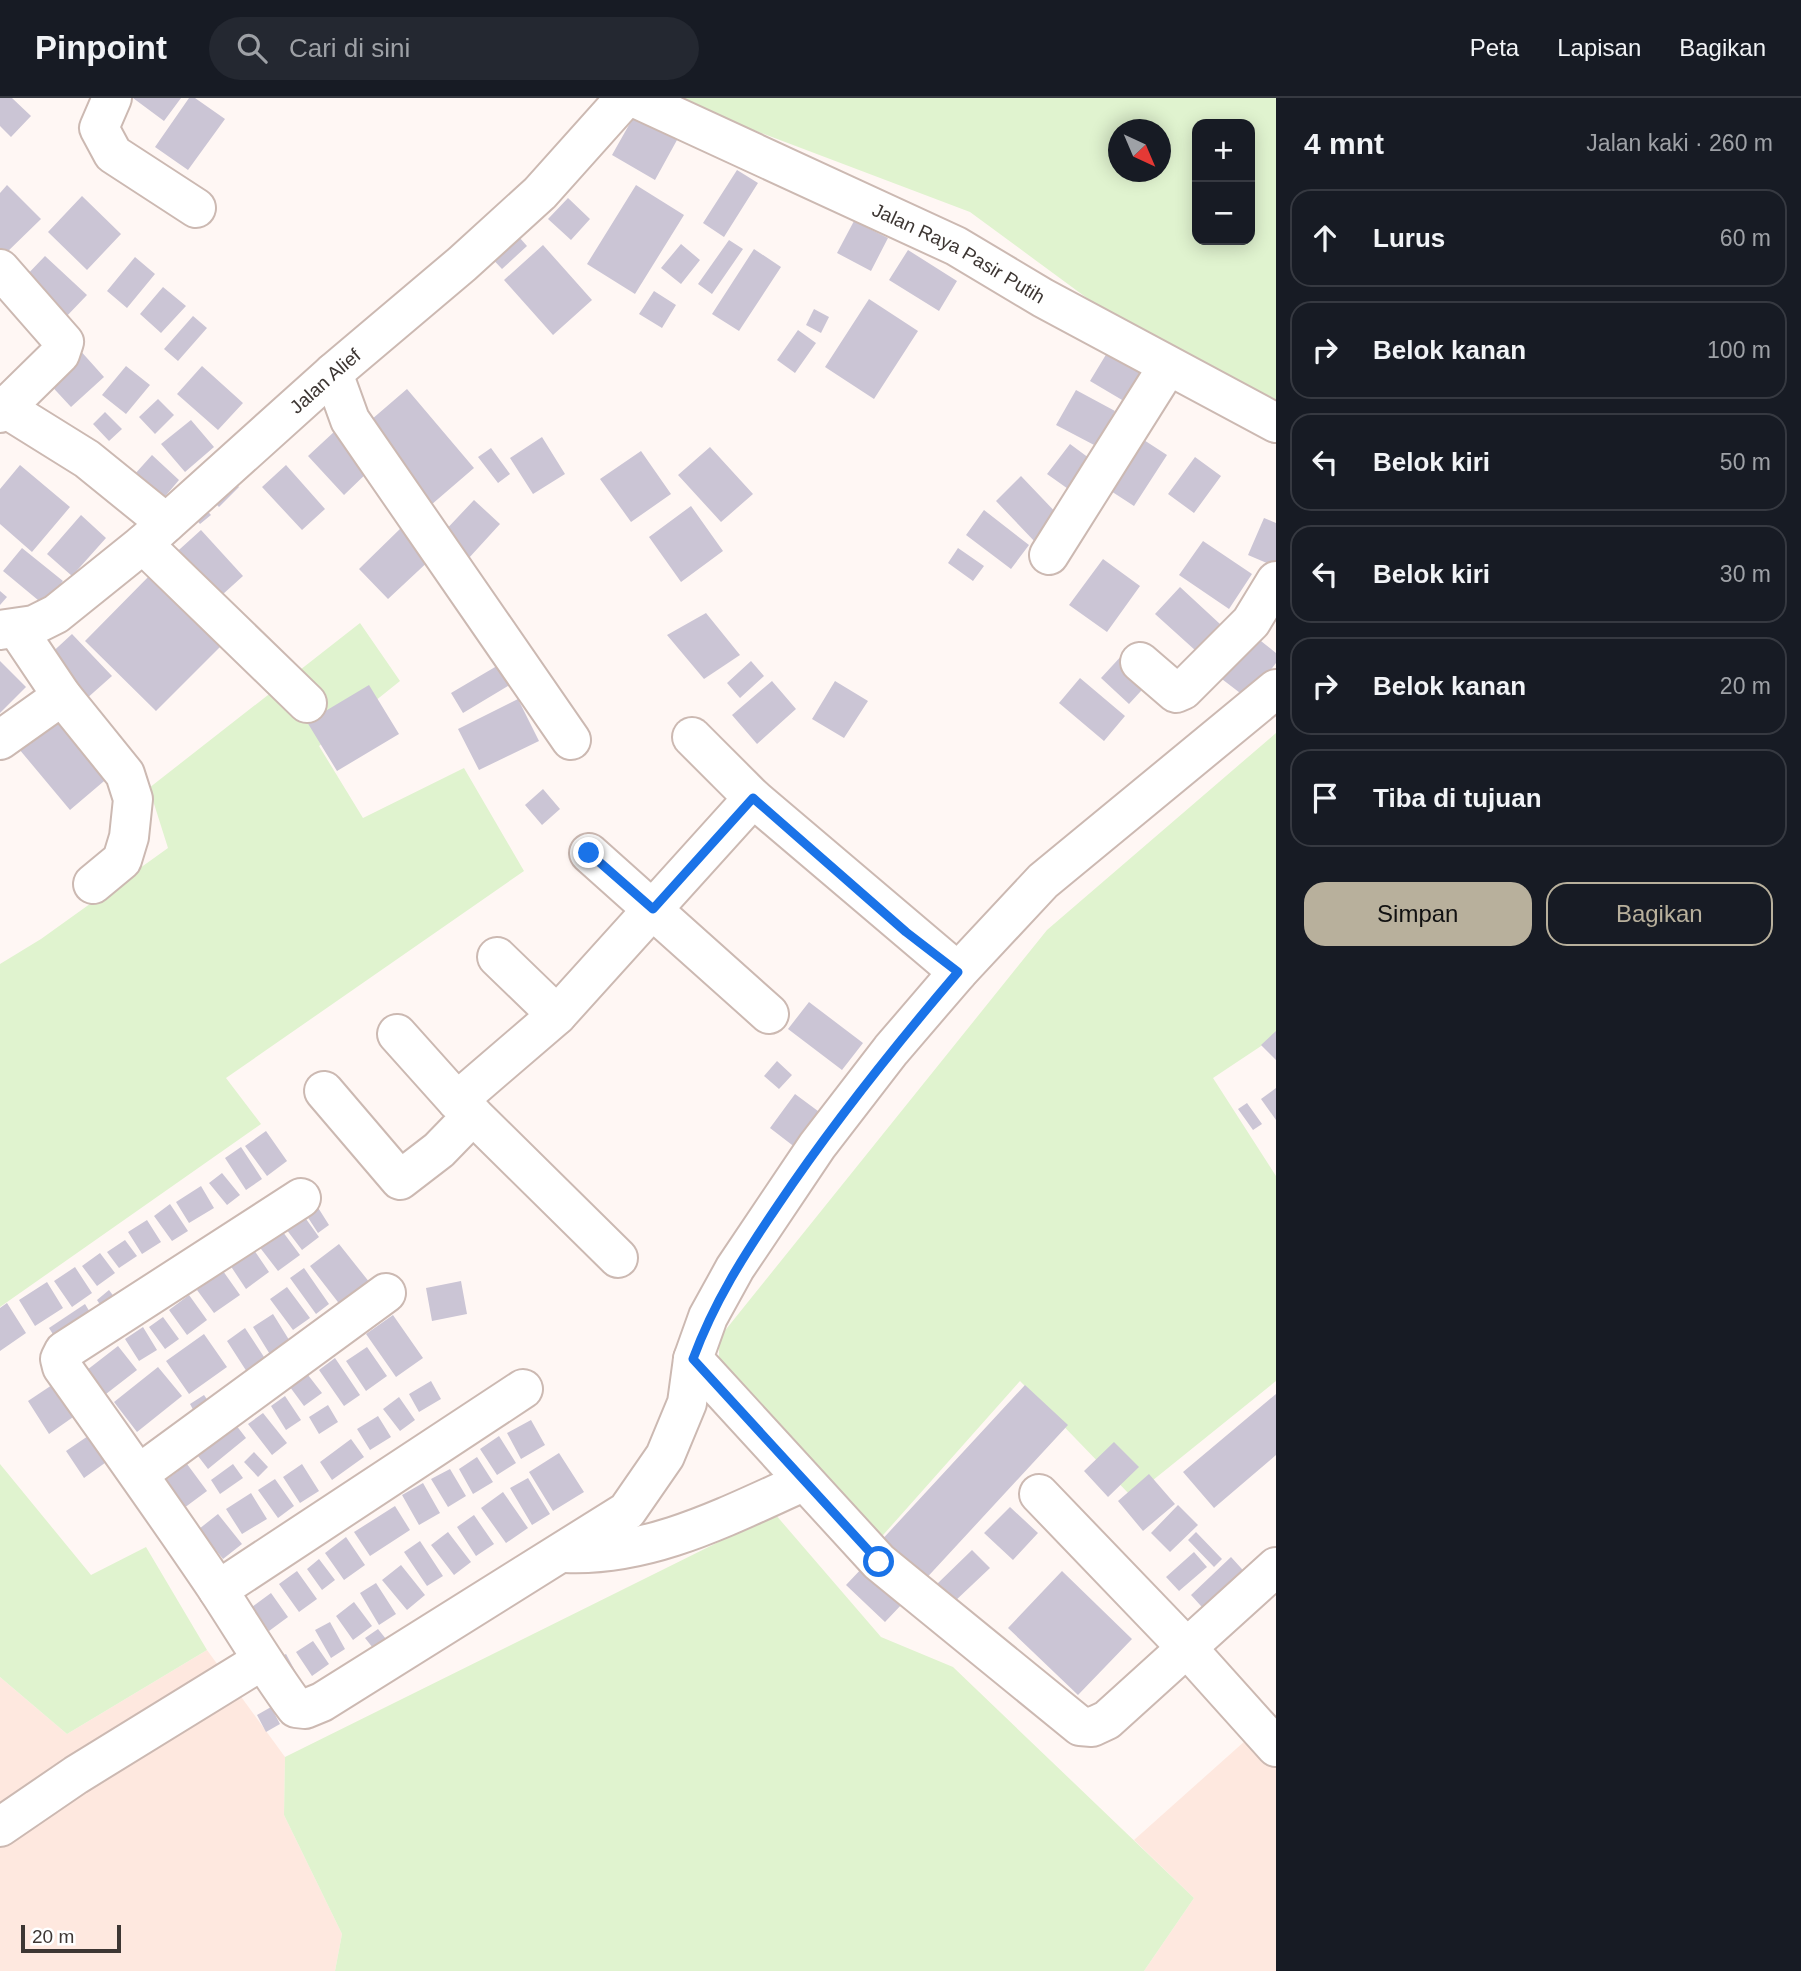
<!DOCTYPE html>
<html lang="id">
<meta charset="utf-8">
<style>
body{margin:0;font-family:Arial,sans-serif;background:#242831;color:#f1f3f6}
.controls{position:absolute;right:21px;top:21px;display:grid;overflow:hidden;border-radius:14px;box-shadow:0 4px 18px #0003}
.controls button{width:63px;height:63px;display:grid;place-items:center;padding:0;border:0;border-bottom:2px solid #363941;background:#171b24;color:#f1f3f6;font:35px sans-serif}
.compass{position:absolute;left:1108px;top:21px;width:63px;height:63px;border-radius:50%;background:#171b24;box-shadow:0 4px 18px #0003;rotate:136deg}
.scale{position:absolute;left:21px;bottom:18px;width:100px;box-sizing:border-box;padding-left:7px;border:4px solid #3d3633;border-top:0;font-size:19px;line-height:24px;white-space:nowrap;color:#3d3633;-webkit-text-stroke:5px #fff;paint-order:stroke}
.stop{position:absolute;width:21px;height:21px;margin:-16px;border:5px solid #1a73e8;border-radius:50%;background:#fff}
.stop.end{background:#1a73e8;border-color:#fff;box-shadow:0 2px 7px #0008}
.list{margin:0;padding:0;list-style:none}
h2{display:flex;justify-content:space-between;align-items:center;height:91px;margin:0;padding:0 28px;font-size:30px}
h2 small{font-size:23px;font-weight:400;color:#9ea1a6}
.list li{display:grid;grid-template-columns:46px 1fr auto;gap:21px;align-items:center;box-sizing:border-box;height:98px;margin:0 14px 14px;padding:0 14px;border:2px solid #363941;border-radius:21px}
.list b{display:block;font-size:26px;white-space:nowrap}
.list em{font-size:23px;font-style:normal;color:#9ea1a6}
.actions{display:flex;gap:14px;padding:21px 28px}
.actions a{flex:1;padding:16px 0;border:2px solid #b8b09c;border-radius:21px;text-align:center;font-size:24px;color:#b8b09c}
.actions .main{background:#b8b09c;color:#111}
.icon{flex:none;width:38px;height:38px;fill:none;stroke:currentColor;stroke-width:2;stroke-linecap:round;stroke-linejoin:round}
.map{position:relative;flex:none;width:1276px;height:1873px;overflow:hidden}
header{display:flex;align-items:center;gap:42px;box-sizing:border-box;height:98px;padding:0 35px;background:#171b24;border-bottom:2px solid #363941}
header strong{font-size:33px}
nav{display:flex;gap:38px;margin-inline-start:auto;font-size:24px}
.search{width:490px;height:63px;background:#242831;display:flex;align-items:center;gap:18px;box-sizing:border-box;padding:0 24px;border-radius:38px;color:#9ea1a6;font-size:26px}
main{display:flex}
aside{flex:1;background:#171b24}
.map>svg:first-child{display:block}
</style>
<header>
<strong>Pinpoint</strong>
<div class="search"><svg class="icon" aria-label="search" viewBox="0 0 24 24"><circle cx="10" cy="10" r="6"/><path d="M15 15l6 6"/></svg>Cari di sini</div>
<nav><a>Peta</a><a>Lapisan</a><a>Bagikan</a></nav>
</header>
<main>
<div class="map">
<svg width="1276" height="1873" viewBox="0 0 1276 1873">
<rect width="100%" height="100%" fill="#fff7f4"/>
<path fill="#fee8df" d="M 207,1552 L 285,1659 L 284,1717 L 342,1836 L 335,1873 L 0,1873 L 0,1579 L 67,1636 Z
M 1264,1626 L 1276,1640 L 1276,1873 L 1144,1873 L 1194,1800 L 1134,1742 Z"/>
<path fill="#e0f3cf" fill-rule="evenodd" d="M 669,0 L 1276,0 L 1276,307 L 1148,245 L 970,114 ZM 1197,26 L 1250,26 L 1250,142 L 1197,142 ZM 1118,32 L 1160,32 L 1160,74 L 1118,74 Z
M 360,525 L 400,583 L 319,648 L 363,720 L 464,670 L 524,773 L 226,980 L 261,1026 L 0,1209 L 0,866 L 41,841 L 168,750 L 149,690 Z
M 1276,635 L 1276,938 L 1213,980 L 1276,1078 L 1276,1283 L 1132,1399 L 1020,1283 L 876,1445 L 719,1289 L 719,1240 L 1047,832 Z
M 0,1366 L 91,1477 L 146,1449 L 207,1552 L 67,1636 L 0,1579 Z
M 775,1416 L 881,1539 L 953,1569 L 1194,1800 L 1144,1873 L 335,1873 L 342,1836 L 284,1717 L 285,1659 Z"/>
<path fill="#cbc5d5" d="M 0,0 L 12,0 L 31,18 L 11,39 L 0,28 Z
M 133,0 L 181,0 L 164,23 Z
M 189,0 L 195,0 L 225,21 L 188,72 L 155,49 Z
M 634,18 L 677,42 L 655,82 L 612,57 Z
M 737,72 L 758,85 L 724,139 L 703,125 Z
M 7,87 L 41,121 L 4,157 L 0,153 L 0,95 Z
M 636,87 L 684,117 L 635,196 L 587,166 Z
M 82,98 L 121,136 L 87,172 L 48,134 Z
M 568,100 L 590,121 L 571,142 L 548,121 Z
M 854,123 L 888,140 L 871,173 L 837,155 Z
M 511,130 L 527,148 L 502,171 L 486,154 Z
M 729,142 L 743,151 L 712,196 L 698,186 Z
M 681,146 L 700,162 L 681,186 L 661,170 Z
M 543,147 L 592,202 L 553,237 L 504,182 Z
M 754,151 L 781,169 L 739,233 L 712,216 Z
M 908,152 L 957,183 L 939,213 L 889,182 Z
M 45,158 L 87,197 L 64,221 L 22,182 Z
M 135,159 L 155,176 L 127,210 L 107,193 Z
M 163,189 L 186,208 L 161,235 L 140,216 Z
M 654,193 L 676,207 L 662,230 L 639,216 Z
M 869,201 L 918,233 L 874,301 L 825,269 Z
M 814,211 L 829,219 L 821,235 L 806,227 Z
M 193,218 L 207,230 L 178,263 L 164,251 Z
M 798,232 L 816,245 L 795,275 L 777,262 Z
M 78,250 L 104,279 L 71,309 L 45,281 Z
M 1110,250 L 1159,279 L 1139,312 L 1090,283 Z
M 126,268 L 150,287 L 126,316 L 102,297 Z
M 202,268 L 243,305 L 218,332 L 177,296 Z
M 407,291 L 474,370 L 431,407 L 364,328 Z
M 1076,292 L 1115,313 L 1096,348 L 1056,327 Z
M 158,301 L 174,317 L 155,336 L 139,319 Z
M 105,314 L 122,331 L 109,343 L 93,326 Z
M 191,322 L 214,349 L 185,374 L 161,346 Z
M 335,333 L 371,371 L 344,397 L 308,358 Z
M 1130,333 L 1167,357 L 1134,408 L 1097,384 Z
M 542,339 L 565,376 L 533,396 L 510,360 Z
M 1070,346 L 1093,363 L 1071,393 L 1047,376 Z
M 710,349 L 753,396 L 721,424 L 678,377 Z
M 491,350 L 510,376 L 498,385 L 478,359 Z
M 641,353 L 671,396 L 631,424 L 600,381 Z
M 152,357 L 179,382 L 162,402 L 134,377 Z
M 1195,359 L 1221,378 L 1194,415 L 1168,396 Z
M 20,367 L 70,409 L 32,454 L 0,426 L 0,391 Z
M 286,367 L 325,411 L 302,432 L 262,389 Z
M 223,373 L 239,389 L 219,409 L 203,393 Z
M 1021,378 L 1062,421 L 1036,445 L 996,403 Z
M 474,402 L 500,426 L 468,461 L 441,437 Z
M 202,407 L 211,417 L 200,426 L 191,416 Z
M 691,408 L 723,453 L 681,484 L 649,439 Z
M 984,412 L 1029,447 L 1011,471 L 966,437 Z
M 81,417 L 106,440 L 72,478 L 47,456 Z
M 1264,420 L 1276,425 L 1276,469 L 1248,457 Z
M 403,428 L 433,459 L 388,501 L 359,471 Z
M 201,432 L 243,478 L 212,506 L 170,460 Z
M 1203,443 L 1252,476 L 1229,511 L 1179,477 Z
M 22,450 L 63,483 L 44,507 L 3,473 Z
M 958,450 L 984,468 L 973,483 L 948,465 Z
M 1103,461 L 1140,488 L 1107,534 L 1069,507 Z
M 156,471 L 227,542 L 156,613 L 85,543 Z
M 1180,489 L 1220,526 L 1196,553 L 1155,516 Z
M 0,493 L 7,499 L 0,507 Z
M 706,515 L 740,557 L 704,581 L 667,537 Z
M 1247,532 L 1276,555 L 1276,565 L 1248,601 L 1214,575 Z
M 72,536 L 112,578 L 85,602 L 46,560 Z
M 1124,555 L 1152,581 L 1129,606 L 1101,580 Z
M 507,562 L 518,582 L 463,615 L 451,595 Z
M 0,563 L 26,589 L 0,615 Z
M 751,563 L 764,578 L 740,600 L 727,585 Z
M 1080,580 L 1125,618 L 1104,643 L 1059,605 Z
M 772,583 L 796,611 L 757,646 L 732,617 Z
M 835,583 L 868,603 L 844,640 L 812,621 Z
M 369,587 L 399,636 L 337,673 L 307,624 Z
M 518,601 L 539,643 L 479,672 L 458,631 Z
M 59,617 L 110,678 L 70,712 L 19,651 Z
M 543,691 L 560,711 L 542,727 L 525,707 Z
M 809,904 L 863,945 L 842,972 L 788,931 Z
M 1276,933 L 1276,962 L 1261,947 Z
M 777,963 L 792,977 L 779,991 L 764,978 Z
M 1276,990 L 1276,1022 L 1261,1001 Z
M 795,996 L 822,1016 L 796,1050 L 770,1030 Z
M 1247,1005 L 1262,1026 L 1253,1032 L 1238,1011 Z
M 266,1033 L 287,1063 L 267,1078 L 245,1048 Z
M 241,1049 L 262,1081 L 246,1092 L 225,1060 Z
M 222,1075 L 240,1097 L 227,1107 L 209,1085 Z
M 201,1088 L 214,1110 L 189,1125 L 176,1104 Z
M 170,1106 L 188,1133 L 172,1143 L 154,1118 Z
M 317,1108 L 329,1127 L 318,1135 L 305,1115 Z
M 301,1114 L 319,1139 L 302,1152 L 283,1127 Z
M 147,1122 L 161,1144 L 142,1156 L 128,1134 Z
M 280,1130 L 300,1157 L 278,1173 L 258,1147 Z
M 125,1142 L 137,1158 L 119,1170 L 107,1154 Z
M 250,1146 L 269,1174 L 246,1191 L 226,1161 Z
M 339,1146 L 370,1185 L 341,1208 L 310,1168 Z
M 100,1155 L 115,1175 L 97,1188 L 82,1168 Z
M 75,1169 L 92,1195 L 72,1209 L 54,1183 Z
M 304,1170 L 329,1206 L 316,1216 L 290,1180 Z
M 223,1173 L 240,1197 L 214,1215 L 197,1192 Z
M 461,1183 L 467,1216 L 432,1223 L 426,1190 Z
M 47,1184 L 63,1210 L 35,1228 L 19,1202 Z
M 287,1189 L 310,1220 L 293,1232 L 270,1201 Z
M 109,1192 L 118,1204 L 105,1214 L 97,1202 Z
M 189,1197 L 207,1222 L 187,1237 L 169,1212 Z
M 7,1205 L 26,1235 L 0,1253 L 0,1210 Z
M 85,1206 L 97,1226 L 61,1249 L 49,1230 Z
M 273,1216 L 291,1245 L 271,1258 L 253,1229 Z
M 393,1217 L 423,1260 L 396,1279 L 366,1236 Z
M 163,1219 L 179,1241 L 165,1251 L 149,1229 Z
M 143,1229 L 157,1252 L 139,1263 L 125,1241 Z
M 245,1230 L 266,1262 L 247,1274 L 227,1243 Z
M 204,1236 L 227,1269 L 189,1296 L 166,1263 Z
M 118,1248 L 137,1272 L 106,1296 L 87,1272 Z
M 367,1249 L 387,1278 L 366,1293 L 346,1263 Z
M 335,1260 L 360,1297 L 344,1308 L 319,1272 Z
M 158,1269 L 182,1298 L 137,1334 L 114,1304 Z
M 308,1277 L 322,1295 L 304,1308 L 290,1289 Z
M 431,1283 L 441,1301 L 419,1314 L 409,1296 Z
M 55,1285 L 76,1317 L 49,1336 L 28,1303 Z
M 1025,1287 L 1068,1327 L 921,1486 L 878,1446 Z
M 1276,1296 L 1276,1357 L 1214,1410 L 1183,1374 Z
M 204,1297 L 211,1307 L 196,1317 L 190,1306 Z
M 285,1298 L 301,1322 L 286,1332 L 271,1308 Z
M 399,1299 L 415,1322 L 400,1333 L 383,1311 Z
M 328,1307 L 338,1324 L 319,1336 L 309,1319 Z
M 263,1315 L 287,1345 L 272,1357 L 248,1326 Z
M 378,1318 L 391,1339 L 370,1352 L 357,1331 Z
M 531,1322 L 545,1347 L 521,1361 L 507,1335 Z
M 236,1327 L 246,1340 L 208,1371 L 198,1358 Z
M 91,1336 L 109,1362 L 84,1380 L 66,1353 Z
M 499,1338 L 516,1365 L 497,1377 L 480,1351 Z
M 351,1341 L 364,1359 L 332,1382 L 320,1364 Z
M 1114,1344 L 1139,1369 L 1108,1399 L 1084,1373 Z
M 254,1354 L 268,1369 L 258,1379 L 244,1364 Z
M 559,1355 L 584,1394 L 553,1413 L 529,1374 Z
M 477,1359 L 493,1384 L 473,1396 L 459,1371 Z
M 187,1366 L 207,1393 L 180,1413 L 161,1386 Z
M 233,1366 L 243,1380 L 220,1396 L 211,1382 Z
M 302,1366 L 319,1393 L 300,1405 L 283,1379 Z
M 450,1371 L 466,1398 L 448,1409 L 431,1381 Z
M 1149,1376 L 1175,1406 L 1143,1433 L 1118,1403 Z
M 528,1380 L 550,1416 L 532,1427 L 510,1390 Z
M 275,1381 L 294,1408 L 278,1420 L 258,1392 Z
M 423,1385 L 440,1415 L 419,1427 L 402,1397 Z
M 503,1394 L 528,1430 L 506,1445 L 481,1410 Z
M 251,1395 L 267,1421 L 242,1436 L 226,1411 Z
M 1178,1407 L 1198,1427 L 1170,1454 L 1151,1435 Z
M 395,1408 L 410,1432 L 370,1458 L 354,1434 Z
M 1010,1409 L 1038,1435 L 1013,1462 L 984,1435 Z
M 218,1416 L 242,1446 L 223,1461 L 199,1431 Z
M 474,1417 L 494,1446 L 476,1458 L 457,1429 Z
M 448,1434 L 471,1464 L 454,1477 L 431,1447 Z
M 1196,1434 L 1222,1461 L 1214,1469 L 1188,1442 Z
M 346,1439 L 365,1467 L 344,1482 L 325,1455 Z
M 420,1443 L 443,1478 L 427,1488 L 404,1454 Z
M 972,1452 L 990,1470 L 954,1504 L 937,1486 Z
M 1194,1454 L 1207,1469 L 1179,1493 L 1166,1479 Z
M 1231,1459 L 1251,1481 L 1211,1519 L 1191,1497 Z
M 319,1461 L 335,1482 L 322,1492 L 307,1471 Z
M 401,1467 L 425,1497 L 407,1512 L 382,1482 Z
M 864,1468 L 903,1505 L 885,1524 L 846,1487 Z
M 297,1473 L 317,1501 L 299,1514 L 279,1486 Z
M 1062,1473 L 1132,1541 L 1078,1597 L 1008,1530 Z
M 376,1485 L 396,1516 L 379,1527 L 360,1495 Z
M 271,1495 L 288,1519 L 269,1533 L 252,1509 Z
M 354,1504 L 372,1528 L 353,1542 L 336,1518 Z
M 330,1524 L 345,1551 L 331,1560 L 315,1532 Z
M 378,1531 L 386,1541 L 373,1550 L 365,1540 Z
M 313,1543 L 329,1566 L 312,1578 L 296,1554 Z
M 286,1556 L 299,1580 L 293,1583 L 280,1559 Z
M 271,1609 L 280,1626 L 266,1634 L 257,1617 Z"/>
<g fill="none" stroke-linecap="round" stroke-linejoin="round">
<g stroke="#ccb9b2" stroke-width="42">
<g id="minor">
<path d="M 112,0 L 99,30 L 113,56 L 196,110"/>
<path id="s1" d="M 635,0 L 956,148 L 1043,200 L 1276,325"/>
<path d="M 0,171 L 64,244 L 60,256 L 0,315"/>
<path d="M 333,275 L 350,322 L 571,642"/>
<path d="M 5,310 L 87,361 L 166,425"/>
<path d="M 143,446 L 307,605"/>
<path d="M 1049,457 L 1168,268"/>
<path id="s2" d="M 0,532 L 34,527 L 56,516 L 143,446 L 333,275 L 462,166 L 540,95 L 625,0"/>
<path d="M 1140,564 L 1176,595 L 1183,592 L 1251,524 L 1276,483"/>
<path d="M 1276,591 L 1043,783 L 958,874 L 891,952 L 817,1048 L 735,1170 L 708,1219 L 693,1261 L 879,1464 L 1080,1628 L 1092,1629 L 1107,1622 L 1276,1469"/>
<path d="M 62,598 L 125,676 L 133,701 L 129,739 L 122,762 L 93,786"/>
<path d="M 692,639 L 753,700"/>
<path d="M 0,642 L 62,598 L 17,531"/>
<path d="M 589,755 L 769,916"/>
<path d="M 497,859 L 557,917"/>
<path d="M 397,936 L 457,1003 L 557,917 L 753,700 L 958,874"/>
<path d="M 324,993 L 400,1082 L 439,1052 L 473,1017 L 457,1003"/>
<path d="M 473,1017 L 618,1160"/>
<path d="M 301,1100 L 64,1253 L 60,1261 L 62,1269 C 114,1342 166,1415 216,1489 C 243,1530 267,1571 296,1610 L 305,1611 L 322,1604 L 627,1413 L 665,1358 L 687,1305 L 693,1261"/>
<path d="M 139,1376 L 386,1195"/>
<path d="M 1039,1396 L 1187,1550 L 1276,1649"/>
<path d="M 565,1455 C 650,1459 727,1418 803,1384"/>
<path d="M 218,1492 L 523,1291"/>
<path d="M 0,1729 L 76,1677 L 261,1563"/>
</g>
</g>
<use href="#minor" stroke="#fff" stroke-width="38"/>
</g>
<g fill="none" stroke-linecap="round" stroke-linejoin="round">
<path stroke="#1a73e8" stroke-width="9" d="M 589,755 L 653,811 L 753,700 L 906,834 L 958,874 C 894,949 833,1025 778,1107 C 744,1157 714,1204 693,1261 L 879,1464"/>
</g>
<g text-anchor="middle" stroke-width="5" stroke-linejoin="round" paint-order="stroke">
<g font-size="19" fill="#3d3633" stroke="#fff">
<text dy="7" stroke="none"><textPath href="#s1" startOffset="359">Jalan Raya Pasir Putih</textPath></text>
<text dy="7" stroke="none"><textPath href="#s2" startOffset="415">Jalan Alief</textPath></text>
</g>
</g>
</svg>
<div class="controls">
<button>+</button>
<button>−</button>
</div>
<svg class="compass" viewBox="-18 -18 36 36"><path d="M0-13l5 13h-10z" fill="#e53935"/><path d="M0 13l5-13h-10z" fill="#9ea1a6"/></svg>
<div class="scale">20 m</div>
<div class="stop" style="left:879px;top:1464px"></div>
<div class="stop end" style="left:589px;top:755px"></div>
</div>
<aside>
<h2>4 mnt<small>Jalan kaki · 260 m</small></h2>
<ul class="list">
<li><svg class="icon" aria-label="ahead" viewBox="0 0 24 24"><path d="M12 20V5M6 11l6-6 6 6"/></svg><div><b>Lurus</b></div><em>60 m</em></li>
<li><svg class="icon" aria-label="right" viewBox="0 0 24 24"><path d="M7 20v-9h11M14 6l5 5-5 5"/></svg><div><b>Belok kanan</b></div><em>100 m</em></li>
<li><svg class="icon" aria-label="left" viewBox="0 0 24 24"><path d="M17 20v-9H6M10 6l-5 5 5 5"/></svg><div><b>Belok kiri</b></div><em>50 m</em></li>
<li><svg class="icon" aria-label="left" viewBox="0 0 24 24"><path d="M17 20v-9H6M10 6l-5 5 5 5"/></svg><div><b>Belok kiri</b></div><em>30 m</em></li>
<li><svg class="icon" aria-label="right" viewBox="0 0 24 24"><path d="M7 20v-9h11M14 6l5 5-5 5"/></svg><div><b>Belok kanan</b></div><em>20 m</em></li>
<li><svg class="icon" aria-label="arrive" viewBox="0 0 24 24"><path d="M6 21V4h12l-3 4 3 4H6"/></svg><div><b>Tiba di tujuan</b></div></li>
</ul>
<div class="actions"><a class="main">Simpan</a><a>Bagikan</a></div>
</aside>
</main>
